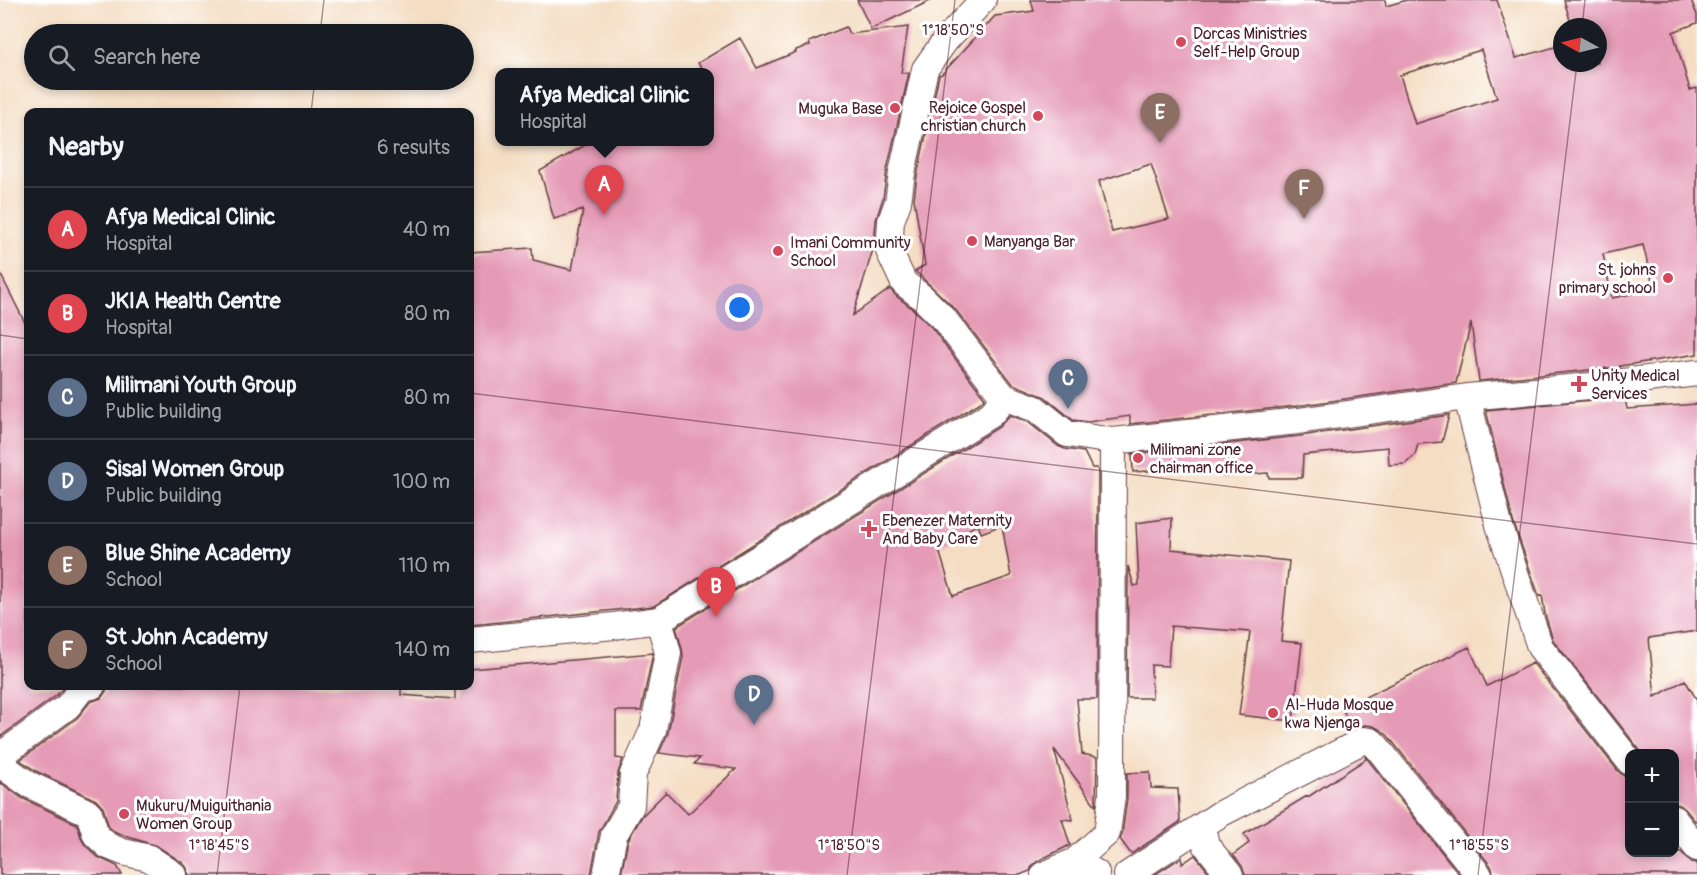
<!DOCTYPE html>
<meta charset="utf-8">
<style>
body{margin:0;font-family:Pangolin,sans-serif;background:#20242c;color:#f1f3f6}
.controls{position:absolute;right:18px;bottom:18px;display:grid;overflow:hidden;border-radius:12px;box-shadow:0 3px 9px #0003}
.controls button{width:54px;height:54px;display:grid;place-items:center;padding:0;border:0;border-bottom:2px solid #363941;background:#171b24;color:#f1f3f6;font:30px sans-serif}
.compass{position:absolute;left:1553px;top:18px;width:54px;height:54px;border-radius:50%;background:#171b24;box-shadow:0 3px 9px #0003;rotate:277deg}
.you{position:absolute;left:740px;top:308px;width:21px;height:21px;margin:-15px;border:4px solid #fff;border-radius:50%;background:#1a73e8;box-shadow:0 0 0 9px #1a73e833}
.badge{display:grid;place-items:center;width:39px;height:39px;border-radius:50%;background:#1a73e8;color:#fff;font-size:20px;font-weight:700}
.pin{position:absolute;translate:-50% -50px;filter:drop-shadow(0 2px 3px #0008)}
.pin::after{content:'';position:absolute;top:32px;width:21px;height:18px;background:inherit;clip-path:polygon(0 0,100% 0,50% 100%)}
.popup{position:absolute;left:495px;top:68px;width:219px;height:78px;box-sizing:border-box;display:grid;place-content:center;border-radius:12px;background:#171b24;filter:drop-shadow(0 2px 4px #0005);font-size:20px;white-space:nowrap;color:#9ea1a6}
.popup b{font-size:22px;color:#f1f3f6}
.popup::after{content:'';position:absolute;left:50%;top:100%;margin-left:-12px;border:12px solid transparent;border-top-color:#171b24}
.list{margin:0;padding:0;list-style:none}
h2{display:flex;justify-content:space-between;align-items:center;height:78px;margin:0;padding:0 24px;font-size:26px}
h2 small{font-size:20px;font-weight:400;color:#9ea1a6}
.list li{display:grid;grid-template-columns:39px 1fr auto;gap:18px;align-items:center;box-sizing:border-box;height:84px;padding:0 24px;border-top:2px solid #363941}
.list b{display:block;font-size:22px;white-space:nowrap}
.list p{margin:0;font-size:20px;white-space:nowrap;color:#9ea1a6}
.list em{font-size:20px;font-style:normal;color:#9ea1a6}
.icon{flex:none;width:33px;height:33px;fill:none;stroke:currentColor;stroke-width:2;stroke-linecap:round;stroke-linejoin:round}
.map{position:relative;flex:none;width:1697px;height:875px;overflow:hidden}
.search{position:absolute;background:#171b24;box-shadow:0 3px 9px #0003;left:24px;top:24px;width:450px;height:66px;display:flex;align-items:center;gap:15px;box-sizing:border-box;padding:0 21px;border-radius:33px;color:#9ea1a6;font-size:22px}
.panel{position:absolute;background:#171b24;box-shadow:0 3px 9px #0003;left:24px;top:108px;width:450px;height:582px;border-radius:12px}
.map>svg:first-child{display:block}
</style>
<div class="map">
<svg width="1697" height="875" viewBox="0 0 1697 875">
<rect width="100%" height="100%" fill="#fff"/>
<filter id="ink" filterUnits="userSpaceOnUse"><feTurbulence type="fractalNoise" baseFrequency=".0167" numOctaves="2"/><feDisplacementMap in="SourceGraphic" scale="12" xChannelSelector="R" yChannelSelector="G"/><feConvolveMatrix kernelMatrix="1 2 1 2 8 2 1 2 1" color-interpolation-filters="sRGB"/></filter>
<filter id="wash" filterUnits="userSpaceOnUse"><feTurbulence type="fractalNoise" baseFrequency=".008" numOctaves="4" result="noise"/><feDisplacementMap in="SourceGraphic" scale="24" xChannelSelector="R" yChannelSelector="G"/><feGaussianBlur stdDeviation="1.35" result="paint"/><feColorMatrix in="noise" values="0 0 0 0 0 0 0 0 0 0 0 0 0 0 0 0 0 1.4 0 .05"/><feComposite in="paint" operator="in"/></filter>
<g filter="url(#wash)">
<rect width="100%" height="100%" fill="#f4ddc2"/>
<g id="blocks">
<path fill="#e59ab5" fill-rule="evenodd" d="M 857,0 L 932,0 L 871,29 Z
M 1031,0 L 1385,0 L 1386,6 L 1407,0 L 1497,0 L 1516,58 L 1562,45 L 1562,63 L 1598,63 L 1598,27 L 1572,27 L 1564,0 L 1691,0 L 1697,15 L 1697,23 L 1673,32 L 1690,90 L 1697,88 L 1697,354 L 1620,366 L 1620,367 L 1479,381 L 1471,323 L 1456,383 L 1296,406 L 1130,424 L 1130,416 L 1088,422 L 1073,420 L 1045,397 L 1013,384 L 955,309 L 915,271 L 925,265 L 914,199 L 917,176 L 939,75 L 942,74 L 995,16 L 1034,11 ZM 1481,50 L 1497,98 L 1415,124 L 1400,75 ZM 1151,164 L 1169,219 L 1112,232 L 1099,181 ZM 1643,245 L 1654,289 L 1612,298 L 1603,254 Z
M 846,27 L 849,34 L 908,27 L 901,73 L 909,73 L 887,170 L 883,198 L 876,220 L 874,246 L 853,315 L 890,289 L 895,295 L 913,309 L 932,328 L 985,398 L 981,402 L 654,606 L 470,625 L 470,252 L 532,248 L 533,260 L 572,270 L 583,210 L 554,219 L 540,171 L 587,144 L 598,141 L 709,141 L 709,72 L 704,72 L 698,63 L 740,38 L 757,68 L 796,52 L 796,50 L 810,45 L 809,42 Z
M 0,273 L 28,329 L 28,686 L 65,686 L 57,695 L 0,737 Z
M 1625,397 L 1627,409 L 1697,404 L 1697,631 L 1649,638 L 1655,697 L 1685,680 L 1697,700 L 1697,820 L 1695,821 L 1685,809 L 1680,805 L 1674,804 L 1674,753 L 1642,753 L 1553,640 L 1545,614 L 1542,595 L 1539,596 L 1513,521 L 1486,410 Z
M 1010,415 L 1028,422 L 1058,446 L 1065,449 L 1084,452 L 1092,468 L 1097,468 L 1098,472 L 1097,699 L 1077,699 L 1082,754 L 1097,757 L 1096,806 L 1054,749 L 1073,820 L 1062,819 L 1070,845 L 1038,861 L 1032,866 L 1030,871 L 1020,875 L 621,875 L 628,840 L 642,816 L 666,792 L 688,814 L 736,769 L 694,764 L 700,758 L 659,753 L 668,733 L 683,656 L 682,649 L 676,627 L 999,427 ZM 978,524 L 981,533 L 1002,525 L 1011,576 L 953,596 L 938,547 Z
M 1449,415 L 1442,442 L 1418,444 L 1415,455 L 1405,464 L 1389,465 L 1388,447 L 1303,455 L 1302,478 L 1269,478 L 1268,473 L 1223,476 L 1222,466 L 1133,472 L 1132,454 L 1300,436 Z
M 1172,518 L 1171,549 L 1289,561 L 1281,641 L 1302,643 L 1293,721 L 1239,715 L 1250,632 L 1171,626 L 1168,666 L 1151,665 L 1152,698 L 1127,698 L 1128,566 L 1134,586 L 1139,585 L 1136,523 Z
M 1469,647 L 1487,686 L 1533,663 L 1618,771 L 1624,776 L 1629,777 L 1629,852 L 1681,852 L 1691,862 L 1697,863 L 1697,875 L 1494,875 L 1491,866 L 1388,736 L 1381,730 L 1373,726 L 1365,725 L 1352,729 L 1342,708 Z
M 653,653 L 641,711 L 616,711 L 616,758 L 623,759 L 618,773 L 616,801 L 599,832 L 591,875 L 189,875 L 187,868 L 183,863 L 157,846 L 116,833 L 109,827 L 103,808 L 96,800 L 36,771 L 20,760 L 77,718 L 90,702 L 101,698 L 106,691 L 107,686 L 401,686 L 401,695 L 455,699 L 455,687 L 470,686 L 470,669 Z
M 1365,756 L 1460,875 L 1245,875 L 1242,866 L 1233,855 L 1249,843 L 1244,834 L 1307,796 L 1308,797 L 1366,759 Z
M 1150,772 L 1151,788 L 1178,789 L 1180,822 L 1131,854 L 1120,839 L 1122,835 L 1127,798 L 1127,773 Z
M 0,782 L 22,798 L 77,824 L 82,840 L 86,846 L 98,857 L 117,866 L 122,875 L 0,875 Z
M 1195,855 L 1211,875 L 1154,875 L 1182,857 L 1182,864 Z"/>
</g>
</g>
<g filter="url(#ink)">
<use href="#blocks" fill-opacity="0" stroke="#643c42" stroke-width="1.5"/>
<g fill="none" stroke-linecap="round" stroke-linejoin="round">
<g stroke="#643c42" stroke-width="28">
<path id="minor" d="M 983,0 L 945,41 L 925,69 L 902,173 L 898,202 L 891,221 L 889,251 L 904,283 L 923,298 L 943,318 L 1004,397 L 1036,409 L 1067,434 L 1113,441 L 1298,421 L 1467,397 L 1590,386 L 1697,373
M 1467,397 L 1499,525 L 1540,647 L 1630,762
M 470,640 L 614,626 L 659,620 L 991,414 L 998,406 L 1004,397
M 0,756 L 68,706 L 82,688 L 92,686
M 0,764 L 28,784 L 89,813 L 96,835 L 108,846 L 123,852 L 149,858 L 174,875
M 1674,819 L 1697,848
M 1202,826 L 1206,845 L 1230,875
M 1075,861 L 1096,873 L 1096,875
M 606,875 L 614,835 L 631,806 L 633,774 L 653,730 L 668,653 L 659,620
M 1044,875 L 1075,861 L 1107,833 L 1112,796 L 1113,441
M 1127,875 L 1220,814 L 1364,740 L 1371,741 L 1377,747 L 1479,875"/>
</g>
<use href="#minor" stroke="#fff" stroke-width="26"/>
</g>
</g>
<path fill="none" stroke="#4a1f2b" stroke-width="1.5" stroke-opacity="0.45" d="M 1582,27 L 1585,0M 320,34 L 324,0M 311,112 L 315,80M 0,335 L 28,339M 470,393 L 1697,544M 217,875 L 240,686M 847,875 L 955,0M 1478,875 L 1577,63"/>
<g fill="#d1495b" stroke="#fff" stroke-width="2">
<circle cx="1181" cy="42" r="6"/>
<circle cx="895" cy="108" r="6"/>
<circle cx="1038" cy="116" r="6"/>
<circle cx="972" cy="241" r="6"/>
<circle cx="778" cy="251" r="6"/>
<circle cx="1668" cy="278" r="6"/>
<path d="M1576 375h6v6h6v6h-6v6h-6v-6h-6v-6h6z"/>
<circle cx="1138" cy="458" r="6"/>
<path d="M866 520h6v6h6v6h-6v6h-6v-6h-6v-6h6z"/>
<circle cx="1273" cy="713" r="6"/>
<circle cx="124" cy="814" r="6"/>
</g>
<g text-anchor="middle" stroke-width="6" stroke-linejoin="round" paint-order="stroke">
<g font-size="16" fill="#4a1f2b" stroke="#fff" text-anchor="start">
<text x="1193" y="39">Dorcas Ministries<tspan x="1193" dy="18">Self-Help Group</tspan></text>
<text x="1026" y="113" text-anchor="end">Rejoice Gospel<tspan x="1026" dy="18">christian church</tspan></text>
<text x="883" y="114" text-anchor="end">Muguka Base</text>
<text x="984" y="247">Manyanga Bar</text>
<text x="790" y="248">Imani Community<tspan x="790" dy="18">School</tspan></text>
<text x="1656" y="275" text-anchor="end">St. johns<tspan x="1656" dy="18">primary school</tspan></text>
<text x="1591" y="381">Unity Medical<tspan x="1591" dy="18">Services</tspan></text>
<text x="1150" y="455">Milimani zone<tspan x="1150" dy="18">chairman office</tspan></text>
<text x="882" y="526">Ebenezer Maternity<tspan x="882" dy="18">And Baby Care</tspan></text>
<text x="1285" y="710">Al-Huda Mosque<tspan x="1285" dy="18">kwa Njenga</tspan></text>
<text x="136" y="811">Mukuru/Muiguithania<tspan x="136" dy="18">Women Group</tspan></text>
</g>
</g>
<g font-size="15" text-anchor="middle" fill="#4a1f2b" stroke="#fff" stroke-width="6" stroke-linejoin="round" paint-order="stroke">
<text x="953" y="35">1°18'50"S</text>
<text x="219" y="850">1°18'45"S</text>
<text x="849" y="850">1°18'50"S</text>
<text x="1479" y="850">1°18'55"S</text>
</g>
</svg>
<div class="controls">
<button>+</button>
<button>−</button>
</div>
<svg class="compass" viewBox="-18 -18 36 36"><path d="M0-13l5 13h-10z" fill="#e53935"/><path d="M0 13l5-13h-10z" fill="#9ea1a6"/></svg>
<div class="you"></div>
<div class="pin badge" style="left:604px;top:215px;background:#e0444e">A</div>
<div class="popup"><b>Afya Medical Clinic</b>Hospital</div>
<div class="pin badge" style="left:716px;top:617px;background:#e0444e">B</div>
<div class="pin badge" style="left:1068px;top:409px;background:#5c6f8a">C</div>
<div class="pin badge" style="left:754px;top:725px;background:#5c6f8a">D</div>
<div class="pin badge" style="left:1160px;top:143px;background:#8d6e63">E</div>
<div class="pin badge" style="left:1304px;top:219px;background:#8d6e63">F</div>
<div class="search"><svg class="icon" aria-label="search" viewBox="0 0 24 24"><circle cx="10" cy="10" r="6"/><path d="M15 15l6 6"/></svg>Search here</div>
<section class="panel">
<h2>Nearby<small>6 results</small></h2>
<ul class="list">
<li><span class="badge" style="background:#e0444e">A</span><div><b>Afya Medical Clinic</b><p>Hospital</p></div><em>40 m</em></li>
<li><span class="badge" style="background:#e0444e">B</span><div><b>JKIA Health Centre</b><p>Hospital</p></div><em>80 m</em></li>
<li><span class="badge" style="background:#5c6f8a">C</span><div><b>Milimani Youth Group</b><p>Public building</p></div><em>80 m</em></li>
<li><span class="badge" style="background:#5c6f8a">D</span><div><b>Sisal Women Group</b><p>Public building</p></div><em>100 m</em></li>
<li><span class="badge" style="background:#8d6e63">E</span><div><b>Blue Shine Academy</b><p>School</p></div><em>110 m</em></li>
<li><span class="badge" style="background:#8d6e63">F</span><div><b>St John Academy</b><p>School</p></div><em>140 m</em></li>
</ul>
</section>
</div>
